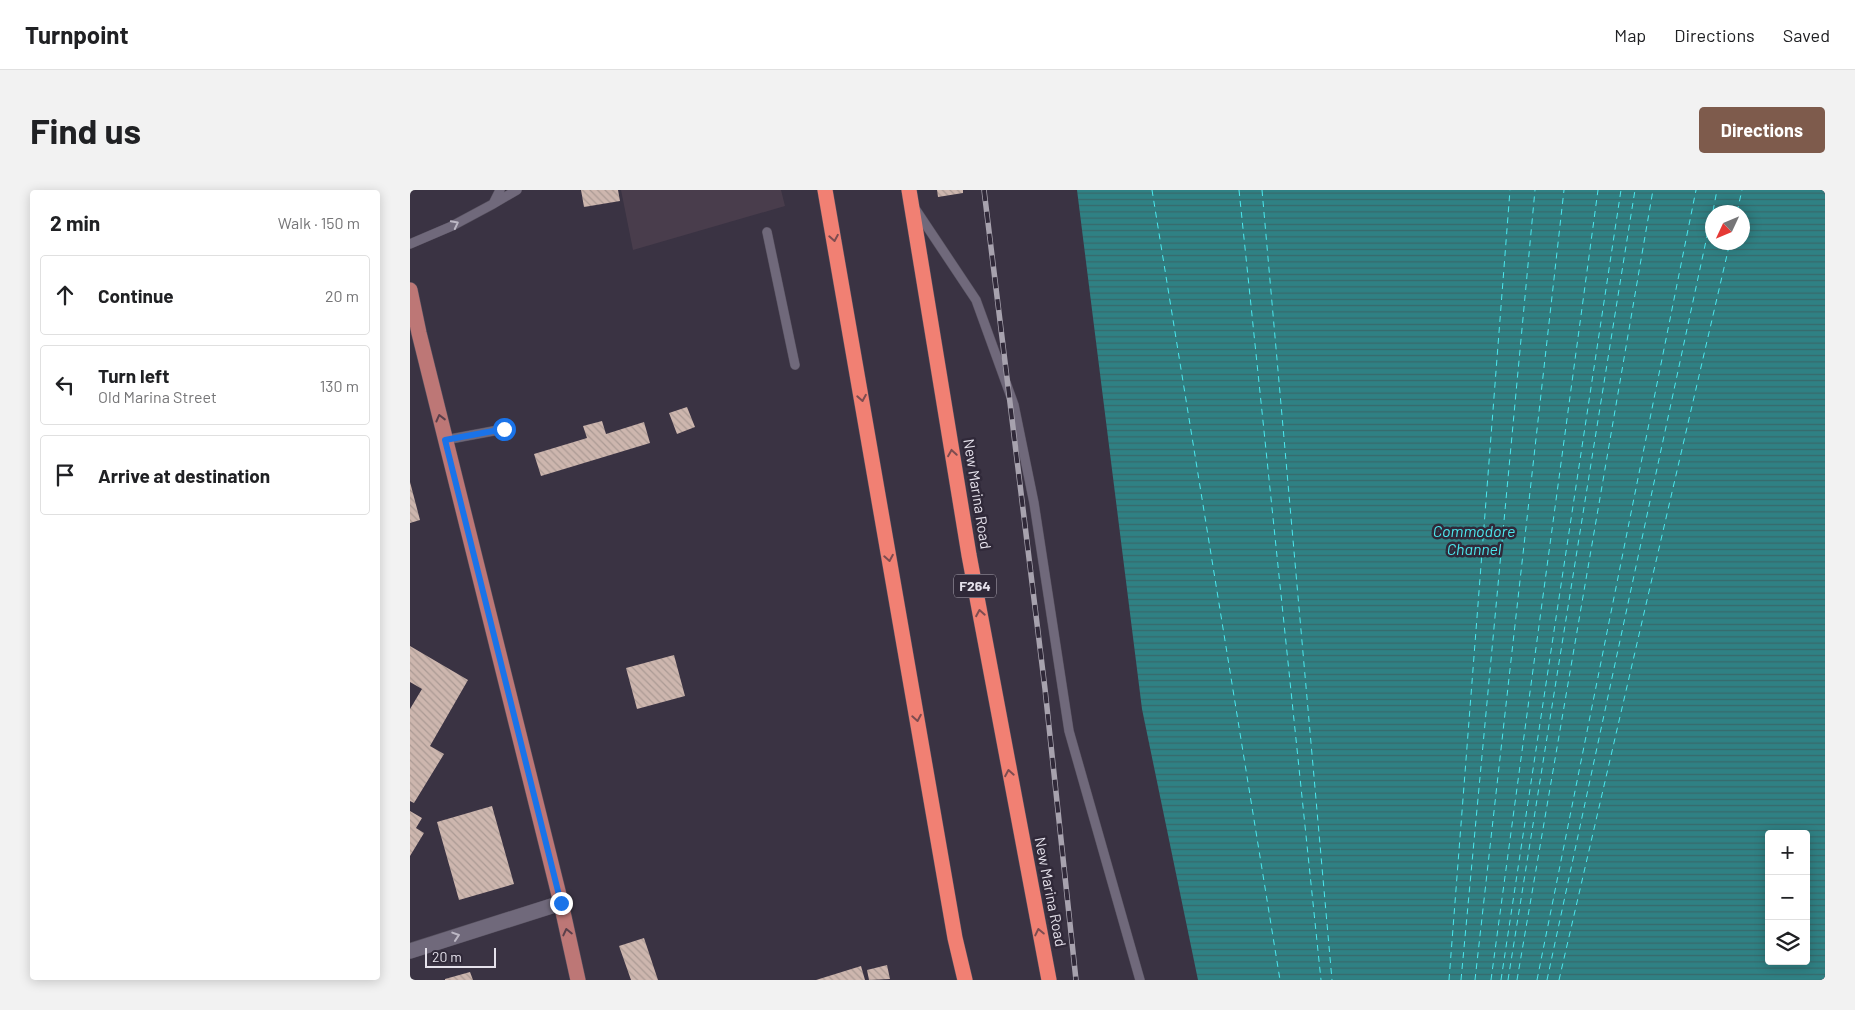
<!DOCTYPE html>
<meta charset="utf-8">
<style>
body{margin:0;font-family:Barlow,sans-serif;background:#f2f2f2;color:#202124}
.controls{position:absolute;right:15px;bottom:15px;display:grid;overflow:hidden;border-radius:5px;box-shadow:0 2px 12px #0003}
.controls button{width:45px;height:45px;display:grid;place-items:center;padding:0;border:0;border-bottom:1px solid #e0e0e0;background:#fff;color:#202124;font:25px sans-serif}
.compass{position:absolute;left:1295px;top:15px;width:45px;height:45px;border-radius:50%;background:#fff;box-shadow:0 2px 12px #0003;rotate:226deg}
.scale{position:absolute;left:15px;bottom:12px;width:71px;box-sizing:border-box;padding-left:5px;border:2px solid #e5e1eb;border-top:0;font-size:14px;line-height:18px;white-space:nowrap;color:#e5e1eb;-webkit-text-stroke:4px #302939;paint-order:stroke}
.stop{position:absolute;width:15px;height:15px;margin:-11px;border:4px solid #1a73e8;border-radius:50%;background:#fff}
.stop.end{background:#1a73e8;border-color:#fff;box-shadow:0 1px 5px #0008}
.list{margin:0;padding:0;list-style:none}
h2{display:flex;justify-content:space-between;align-items:center;height:65px;margin:0;padding:0 20px;font-size:21px}
h2 small{font-size:16px;font-weight:400;color:#757577}
.list li{display:grid;grid-template-columns:32px 1fr auto;gap:15px;align-items:center;box-sizing:border-box;height:80px;margin:0 10px 10px;padding:0 10px;border:1px solid #e0e0e0;border-radius:5px}
.list b{display:block;font-size:19px;white-space:nowrap}
.list p{margin:0;font-size:16px;white-space:nowrap;color:#757577}
.list em{font-size:16px;font-style:normal;color:#757577}
.icon{flex:none;width:28px;height:28px;fill:none;stroke:currentColor;stroke-width:2;stroke-linecap:round;stroke-linejoin:round}
.map{position:relative;flex:none;width:1415px;height:790px;overflow:hidden;border-radius:5px}
header{display:flex;align-items:center;gap:30px;box-sizing:border-box;height:70px;padding:0 25px;background:#fff;border-bottom:1px solid #e0e0e0}
header strong{font-size:24px}
nav{display:flex;gap:28px;margin-inline-start:auto;font-size:18px}
.intro{display:flex;align-items:center;justify-content:space-between;box-sizing:border-box;height:120px;padding:0 30px}
h1{margin:0;font-size:35px}
.button{padding:12px 22px;border-radius:5px;background:#7e5b4c;color:#fff;font-size:18px;font-weight:700}
main{display:flex;gap:30px;padding:0 30px}
aside{flex:1;background:#fff;border-radius:5px;box-shadow:0 2px 12px #0003}
.map>svg:first-child{display:block}
</style>
<header>
<strong>Turnpoint</strong>
<nav><a>Map</a><a>Directions</a><a>Saved</a></nav>
</header>
<div class="intro"><h1>Find us</h1><a class="button">Directions</a></div>
<main>
<aside>
<h2>2 min<small>Walk · 150 m</small></h2>
<ul class="list">
<li><svg class="icon" aria-label="ahead" viewBox="0 0 24 24"><path d="M12 20V5M6 11l6-6 6 6"/></svg><div><b>Continue</b></div><em>20 m</em></li>
<li><svg class="icon" aria-label="left" viewBox="0 0 24 24"><path d="M17 20v-9H6M10 6l-5 5 5 5"/></svg><div><b>Turn left</b><p>Old Marina Street</p></div><em>130 m</em></li>
<li><svg class="icon" aria-label="arrive" viewBox="0 0 24 24"><path d="M6 21V4h12l-3 4 3 4H6"/></svg><div><b>Arrive at destination</b></div></li>
</ul>
</aside>
<div class="map">
<svg width="1415" height="790" viewBox="0 0 1415 790">
<defs>
<pattern id="water-rules" width="6" height="5" patternUnits="userSpaceOnUse" patternTransform="scale(1.25)"><rect width="6" height="5" fill="#2f8184"/><path d="M0 2.5h6" fill="none" stroke="#38696b"/></pattern>
<pattern id="building-back-hatch" width="6" height="6" patternUnits="userSpaceOnUse" patternTransform="scale(1.25)"><rect width="6" height="6" fill="#cdb6ae"/><path d="M-1 5l2 2M0 0l6 6M5-1l2 2" fill="none" stroke="#ab9a94"/></pattern>
</defs>
<rect width="100%" height="100%" fill="#3a3343"/>
<path fill="#493d4c" d="M 211,0 L 371,0 L 375,16 L 223,60 Z"/>
<path fill="url(#water-rules)" fill-rule="evenodd" d="M 667,0 L 1415,0 L 1415,790 L 788,790 L 732,519 ZM 1302,22 L 1332,22 L 1332,52 L 1302,52 ZM 1359,644 L 1396,644 L 1396,771 L 1359,771 Z"/>
<g fill="none" stroke-linecap="round" stroke-linejoin="round">
<path stroke="#4ce8ee" stroke-width="1" stroke-dasharray="6 5" stroke-linecap="butt" d="M 742,0 L 870,790
M 829,0 L 911,790
M 852,0 L 922,790
M 1303,21 L 1307,0
M 1327,22 L 1332,0
M 1039,790 L 1100,0
M 1051,790 L 1125,0
M 1065,790 L 1154,0
M 1081,790 L 1188,0
M 1091,790 L 1211,0
M 1098,790 L 1225,0
M 1107,790 L 1243,0
M 1127,790 L 1286,0
M 1137,790 L 1302,23
M 1149,790 L 1320,52"/>
</g>
<path fill="url(#building-back-hatch)" d="M 171,0 L 208,0 L 210,11 L 174,17 Z
M 527,0 L 553,0 L 553,3 L 528,7 Z
M 277,217 L 285,237 L 267,244 L 259,223 Z
M 192,231 L 196,244 L 234,232 L 240,253 L 131,286 L 124,264 L 177,248 L 173,236 Z
M 0,292 L 10,330 L 0,333 Z
M 0,456 L 58,490 L 20,556 L 34,564 L 4,613 L 0,611 L 0,519 L 12,499 L 0,492 Z
M 264,465 L 275,506 L 227,519 L 216,478 Z
M 82,616 L 104,694 L 49,710 L 27,632 Z
M 0,621 L 12,628 L 6,638 L 14,643 L 0,666 Z
M 234,748 L 248,790 L 221,790 L 209,756 Z
M 477,775 L 480,789 L 459,790 L 457,780 Z
M 451,776 L 455,790 L 406,790 Z
M 60,782 L 63,790 L 35,790 L 35,789 Z"/>
<g fill="none" stroke-linecap="round" stroke-linejoin="round">
<g stroke="#585260" stroke-width="10">
<path id="lane" d="M 83,14 L 107,0
M 506,20 L 566,110 L 604,215 L 624,313 L 659,541 L 730,790
M 357,42 L 385,175
M 0,54 L 42,36 L 83,14 L 90,0
M 35,250 L 94,239"/>
</g>
<g stroke="#585260" stroke-width="16">
<path id="street" d="M 0,761 L 151,713"/>
</g>
<g stroke="#585260" stroke-width="16">
<path id="primary" d="M 0,100 L 9,143 L 151,713 L 168,790"/>
</g>
<g stroke="#585260" stroke-width="16">
<path id="highway" d="M 415,0 L 545,748 L 555,790
M 499,0 L 559,365 L 639,790"/>
</g>
<use href="#lane" stroke="#70697b" stroke-width="9"/>
<use href="#street" stroke="#70697b" stroke-width="15"/>
<use href="#primary" stroke="#bd7776" stroke-width="15"/>
<use href="#highway" stroke="#f18073" stroke-width="15"/>
<g stroke="#a7a2ae" stroke-width="5.5">
<path id="rail" d="M 574,0 L 635,499 L 666,790"/>
</g>
<use href="#rail" stroke="#302939" stroke-width="4" stroke-dasharray="11" stroke-linecap="butt"/>
</g>
<defs><path id="oneway-chevron" d="M-2-3.5L2.5 0L-2 3.5" fill="none" stroke-width="1.6" stroke-linecap="round" stroke-linejoin="round" transform="scale(1.25)"/></defs>
<g stroke="#bcb7c4">
<use href="#oneway-chevron" transform="translate(45 34) rotate(-27)"/>
<use href="#oneway-chevron" transform="translate(46 746) rotate(-18)"/>
</g>
<g stroke="#7d4c50">
<use href="#oneway-chevron" transform="translate(424 48) rotate(80)"/>
<use href="#oneway-chevron" transform="translate(452 208) rotate(80)"/>
<use href="#oneway-chevron" transform="translate(542 263) rotate(-99)"/>
<use href="#oneway-chevron" transform="translate(479 368) rotate(80)"/>
<use href="#oneway-chevron" transform="translate(570 423) rotate(-100)"/>
<use href="#oneway-chevron" transform="translate(507 528) rotate(80)"/>
<use href="#oneway-chevron" transform="translate(599 583) rotate(-100)"/>
<use href="#oneway-chevron" transform="translate(629 742) rotate(-102)"/>
</g>
<g stroke="#5a404b">
<use href="#oneway-chevron" transform="translate(30 228) rotate(-104)"/>
<use href="#oneway-chevron" transform="translate(157 742) rotate(-103)"/>
</g>
<g fill="none" stroke-linecap="round" stroke-linejoin="round">
<path stroke="#1a73e8" stroke-width="6" d="M 94,239 L 35,250 L 151,713"/>
</g>
<g text-anchor="middle" stroke-width="5" stroke-linejoin="round" paint-order="stroke">
<rect fill="#302939" stroke="#afaab6" stroke-width="1" x="544" y="384.5" width="42" height="23" rx="4"/>
<g font-size="14" font-weight="bold" fill="#e5e1eb">
<text x="565" y="401">F264</text>
</g>
<g font-size="15" fill="#e5e1eb" stroke="#302939">
<text transform="translate(567 304) rotate(81)" y="5">New Marina Road</text>
<text transform="translate(640 702) rotate(79)" y="5">New Marina Road</text>
</g>
<g font-size="16" font-style="italic" fill="#4ce8ee" stroke="#302939">
<text x="1064" y="347">Commodore<tspan x="1064" dy="18">Channel</tspan></text>
</g>
</g>
</svg>
<div class="controls">
<button>+</button>
<button>−</button>
<button><svg class="icon" aria-label="layers" viewBox="0 0 24 24"><path d="M12 4l9 5-9 5-9-5zM3 14l9 5 9-5"/></svg></button>
</div>
<svg class="compass" viewBox="-18 -18 36 36"><path d="M0-13l5 13h-10z" fill="#e53935"/><path d="M0 13l5-13h-10z" fill="#757577"/></svg>
<div class="scale">20 m</div>
<div class="stop" style="left:94px;top:239px"></div>
<div class="stop end" style="left:151px;top:713px"></div>
</div>
</main>
